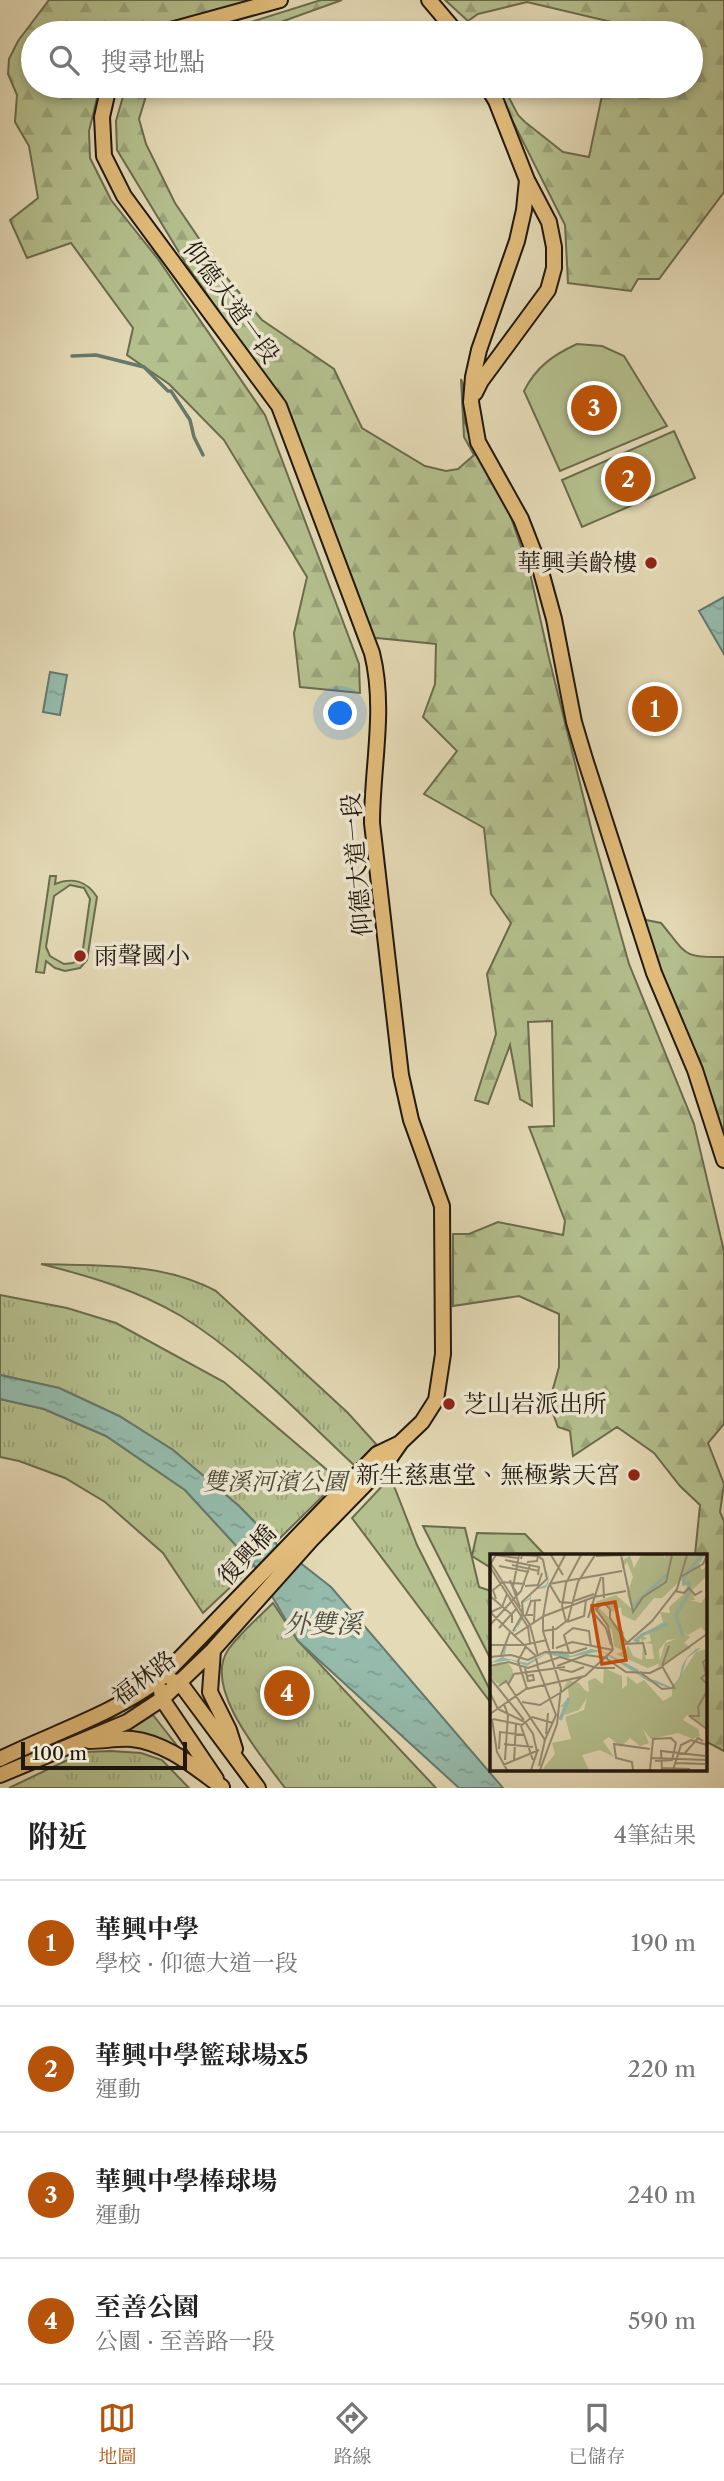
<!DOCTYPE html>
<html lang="zh-TW">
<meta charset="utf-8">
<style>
body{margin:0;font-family:"Libre Caslon Text","Noto Serif TC",serif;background:#f2f2f2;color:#222}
.scale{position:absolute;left:21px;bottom:18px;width:166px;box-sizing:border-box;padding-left:7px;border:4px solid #20170f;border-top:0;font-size:19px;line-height:24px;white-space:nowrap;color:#20170f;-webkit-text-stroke:5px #ede7d0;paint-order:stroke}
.you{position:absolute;left:341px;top:714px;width:24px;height:24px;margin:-18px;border:5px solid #fff;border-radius:50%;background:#1a73e8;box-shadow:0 0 0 10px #1a73e833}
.badge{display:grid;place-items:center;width:46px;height:46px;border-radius:50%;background:#b45309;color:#fff;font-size:23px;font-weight:700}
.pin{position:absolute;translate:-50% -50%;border:4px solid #fff;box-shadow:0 2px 7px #0006}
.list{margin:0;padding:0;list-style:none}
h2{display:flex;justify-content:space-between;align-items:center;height:91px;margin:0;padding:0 28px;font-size:30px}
h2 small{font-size:23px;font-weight:400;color:#767676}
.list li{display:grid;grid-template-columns:46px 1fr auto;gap:21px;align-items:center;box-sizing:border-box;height:126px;padding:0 28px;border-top:2px solid #e0e0e0}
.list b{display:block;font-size:26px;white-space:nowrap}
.list p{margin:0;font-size:23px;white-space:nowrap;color:#767676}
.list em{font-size:23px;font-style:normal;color:#767676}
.icon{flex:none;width:38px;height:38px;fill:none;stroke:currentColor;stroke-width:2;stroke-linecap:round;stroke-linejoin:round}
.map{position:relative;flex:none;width:724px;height:1788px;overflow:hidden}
.search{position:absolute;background:#fff;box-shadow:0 4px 10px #0003;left:21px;right:21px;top:21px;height:77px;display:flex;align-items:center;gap:18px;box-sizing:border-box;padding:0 24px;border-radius:38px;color:#767676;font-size:26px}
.sheet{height:595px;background:#fff}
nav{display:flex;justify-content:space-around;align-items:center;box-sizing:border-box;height:98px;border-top:2px solid #e0e0e0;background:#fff;font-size:19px;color:#767676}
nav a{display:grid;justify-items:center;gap:4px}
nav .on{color:#b45309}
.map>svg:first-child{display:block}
</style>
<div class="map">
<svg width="724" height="1788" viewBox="0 0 724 1788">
<defs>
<pattern id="forest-firs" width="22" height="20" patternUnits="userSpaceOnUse" patternTransform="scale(1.75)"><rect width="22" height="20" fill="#b4c08e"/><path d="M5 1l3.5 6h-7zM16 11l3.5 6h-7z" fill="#9aa479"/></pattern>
<pattern id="park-tufts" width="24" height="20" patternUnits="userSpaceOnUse" patternTransform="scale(1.75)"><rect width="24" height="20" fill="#b4c08e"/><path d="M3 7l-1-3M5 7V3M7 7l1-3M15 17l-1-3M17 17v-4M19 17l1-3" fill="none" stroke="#9aa479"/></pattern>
<pattern id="water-ripples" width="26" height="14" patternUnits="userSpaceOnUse" patternTransform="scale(1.75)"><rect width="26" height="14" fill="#95bbac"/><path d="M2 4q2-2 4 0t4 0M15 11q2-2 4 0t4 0" fill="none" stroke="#80a093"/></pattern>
</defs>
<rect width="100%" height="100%" fill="#e4dab6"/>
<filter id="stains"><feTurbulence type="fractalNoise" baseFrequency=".00286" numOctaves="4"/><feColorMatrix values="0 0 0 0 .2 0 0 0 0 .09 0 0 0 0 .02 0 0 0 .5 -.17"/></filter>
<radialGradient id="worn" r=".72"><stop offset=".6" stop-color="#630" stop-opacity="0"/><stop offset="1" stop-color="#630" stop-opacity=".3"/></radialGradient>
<path fill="#b4c08e" stroke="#6a6c4e" stroke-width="2" fill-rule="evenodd" d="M 577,344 L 602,346 L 624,356 L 667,426 L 560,471 L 524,391 C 536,367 553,355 577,344 Z
M 674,431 L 695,478 L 582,527 L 562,480 Z
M 50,876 L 56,876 L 55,884 C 72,877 87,881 97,897 L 87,960 L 80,968 L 65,971 L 55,968 L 46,961 L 44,973 L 36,972 ZM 70,885 L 84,888 L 90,899 L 82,956 L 73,963 L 64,964 L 50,956 L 46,947 L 54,896 Z
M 153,1715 L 178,1747 L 177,1750 L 124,1733 Z"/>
<path fill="url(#forest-firs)" stroke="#6a6c4e" stroke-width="2" d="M 49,0 L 263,0 L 154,26 L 144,33 L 33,33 L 33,86 L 100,86 L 89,131 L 90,158 L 111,200 L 158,259 L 265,415 L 359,664 L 360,693 L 300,687 L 294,633 L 307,577 L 224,440 L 169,384 L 127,355 L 133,328 L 71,243 L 27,258 L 10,220 L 38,198 L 29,146 L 15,122 L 17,95 L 8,74 L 9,59 L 18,41 Z
M 321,0 L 342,0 L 250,33 L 216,33 Z
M 445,0 L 724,0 L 724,192 L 659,279 L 638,279 L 631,291 L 568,283 L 565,225 L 495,86 L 503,86 L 518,115 L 525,122 L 563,152 L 589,157 L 604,86 L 691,86 L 691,33 L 615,33 L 616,23 L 527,2 L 478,14 L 468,21 Z
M 126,86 L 149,86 L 139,119 L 146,144 L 175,203 L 221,271 L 262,320 L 334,369 L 362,428 L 425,466 L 446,471 L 458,469 L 474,455 L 464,437 L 461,379 L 463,384 L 465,422 L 474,448 L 504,497 L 530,573 L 549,658 L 592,832 L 629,964 L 694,1124 L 724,1251 L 724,1424 L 708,1443 L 724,1484 L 720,1512 L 724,1521 L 724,1751 L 705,1741 L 705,1555 L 695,1555 L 700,1505 L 680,1486 L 654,1453 L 617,1427 L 573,1456 L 570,1431 L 558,1427 L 549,1403 L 559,1367 L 559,1314 L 519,1296 L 453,1306 L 453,1234 L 469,1234 L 498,1222 L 563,1235 L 565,1221 L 529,1127 L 554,1126 L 552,1021 L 528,1022 L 532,1106 L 520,1099 L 510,1045 L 488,1104 L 475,1100 L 496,1034 L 487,974 L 511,923 L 491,894 L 484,828 L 424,794 L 457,751 L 423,717 L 435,684 L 436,644 L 377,638 L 372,640 L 278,397 L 188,267 L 117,150 L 116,121 Z
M 640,909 L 646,920 L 661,923 C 687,954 681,958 724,957 L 724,1153 L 638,910 Z
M 477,1533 L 525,1534 L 545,1555 L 491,1555 L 491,1568 L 472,1556 Z"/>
<path fill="url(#park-tufts)" stroke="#6a6c4e" stroke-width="2" d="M 41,1264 C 101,1266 162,1262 216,1291 L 348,1413 L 376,1444 L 355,1466 C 299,1414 246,1356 181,1316 C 137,1290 89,1276 41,1264 Z
M 0,1295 L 67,1308 L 116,1323 L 224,1382 L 339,1480 L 275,1543 L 239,1506 L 173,1450 L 119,1416 L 59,1388 L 0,1375 Z
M 0,1399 L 44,1409 L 106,1436 L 185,1490 L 254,1565 L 203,1613 L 163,1553 L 105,1502 L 65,1478 L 19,1461 L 0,1457 Z
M 389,1482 L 394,1486 L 417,1545 L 491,1692 L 491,1703 L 352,1518 L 384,1484 Z
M 423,1526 L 465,1528 L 479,1587 L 491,1591 L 491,1660 Z
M 273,1603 L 298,1641 L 436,1788 L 285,1788 C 263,1758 202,1688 228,1650 C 240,1633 258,1618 273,1603 Z
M 111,1751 L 141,1753 L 162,1760 L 189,1788 L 9,1788 L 84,1752 Z"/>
<path fill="url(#water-ripples)" stroke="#66796d" stroke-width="2" d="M 724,597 L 724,654 L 699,611 Z
M 50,672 L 67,675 L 60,715 L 43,712 Z
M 0,1375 L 59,1388 L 119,1416 L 173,1450 L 239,1506 L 275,1543 L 331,1587 L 503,1788 L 459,1788 L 298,1641 L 254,1565 L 185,1490 L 106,1436 L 44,1409 L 0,1399 Z"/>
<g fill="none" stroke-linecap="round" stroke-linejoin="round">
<path stroke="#66796d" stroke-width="3.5" d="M 72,356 L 96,355 L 144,367 L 168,391 L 171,391 L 190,420 L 194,437 L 203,455"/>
<g stroke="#20170f" stroke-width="18">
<path id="major" d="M 429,0 L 457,33
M 160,33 L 280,0
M 527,180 L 524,210 L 517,241 L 479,350 L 473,377 L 471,402 L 478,442 L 521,519 L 540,568 L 554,619 L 574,722 L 585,759 L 654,973 L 695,1070 L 724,1160
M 475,393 L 481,381 L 548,290 L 554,268 L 554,247 L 549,222 L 527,180 L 496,101 L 487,86
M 213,1650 L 210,1692 L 229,1730 L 235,1749
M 173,1681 L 180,1683 L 258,1788
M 161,1690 L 162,1699 L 216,1779
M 89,1741 C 103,1741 118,1738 132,1739 C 167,1743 194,1767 222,1787
M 0,1759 C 55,1732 112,1715 161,1678 L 377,1454 L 400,1443
M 0,1775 L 127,1722 L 162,1699 L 213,1650 L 311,1540 L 387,1462 L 401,1442 L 422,1422 L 436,1400 L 443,1354 L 442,1206 L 411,1120 L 401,1075 L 372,823 C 372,766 386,709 372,653 L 279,406 L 124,196 L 104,156 L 102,117 L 109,86"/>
</g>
<use href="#major" stroke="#e2bd7b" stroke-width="14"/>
</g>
<g fill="#8f2418" stroke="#ede7d0" stroke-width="2.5">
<circle cx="651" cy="563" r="7"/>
<circle cx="80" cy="956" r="7"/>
<circle cx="449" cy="1404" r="7"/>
<circle cx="634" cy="1475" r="7"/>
</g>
<g text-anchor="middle" stroke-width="7" stroke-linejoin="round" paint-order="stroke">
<g font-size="24" fill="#20170f" stroke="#ede7d0">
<text transform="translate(231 302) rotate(54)" y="8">仰德大道一段</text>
<text transform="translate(357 865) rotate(-95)" y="8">仰德大道一段</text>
<text transform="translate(247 1555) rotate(-47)" y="8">復興橋</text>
<text transform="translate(144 1678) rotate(-37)" y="8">福林路</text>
</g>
<g font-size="24" fill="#20170f" stroke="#ede7d0" text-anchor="end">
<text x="637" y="571">華興美齡樓</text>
<text x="94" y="964" text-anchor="start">雨聲國小</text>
<text x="463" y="1412" text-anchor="start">芝山岩派出所</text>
<text x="620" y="1483">新生慈惠堂、無極紫天宮</text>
</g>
<g font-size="24" font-style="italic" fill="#4c4a35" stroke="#ede7d0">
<text x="275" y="1490">雙溪河濱公園</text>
</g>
<g font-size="26" font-style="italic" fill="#495046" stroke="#ede7d0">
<text x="323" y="1633">外雙溪</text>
</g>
</g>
<g transform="translate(490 1554)">
<rect width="217" height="217" fill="#e4dab6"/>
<path d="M 140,1 L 144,14 L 151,1 L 174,1 L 175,6 L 175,1 L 215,1 L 209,11 L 212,16 L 217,12 L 217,22 L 201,37 L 205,46 L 200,46 L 211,49 L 217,41 L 217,80 L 211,73 L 198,81 L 190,77 L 186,85 L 177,86 L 169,96 L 170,109 L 158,114 L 126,100 L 133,97 L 124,92 L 122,76 L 103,54 L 107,47 L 126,41 L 142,55 L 137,40 L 143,23 L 137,8 L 132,15 L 132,7 ZM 192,25 L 198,30 L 194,40 L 179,53 L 180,59 L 170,58 L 173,68 L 143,86 L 150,83 L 152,88 L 157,84 L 152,82 L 159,78 L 161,87 L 154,89 L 162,90 L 164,105 L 156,105 L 153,90 L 152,106 L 143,102 L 138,91 L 135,98 L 134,78 L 108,53 L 117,50 L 122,58 L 131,53 L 132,61 L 145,67 L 164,44 L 172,44 ZM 217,95 L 217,173 L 197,161 L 193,166 L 208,175 L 210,182 L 203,185 L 188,179 L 161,185 L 153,175 L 159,189 L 150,192 L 140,184 L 131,193 L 119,183 L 113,187 L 124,203 L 110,196 L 92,201 L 99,216 L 52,216 L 65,200 L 62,189 L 81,185 L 75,163 L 94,156 L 97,144 L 91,135 L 99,138 L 98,127 L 105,124 L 113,130 L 114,114 L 132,122 L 132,135 L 137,131 L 137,122 L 147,130 L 154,126 L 173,147 L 182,142 L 182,134 L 206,98 Z" fill="#b4c08e" fill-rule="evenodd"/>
<path d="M 190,77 L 200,83 L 194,89 L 201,94 L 168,113 L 175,89 L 186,85 ZM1 119a11 11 0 1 1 22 0a11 11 0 1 1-22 0ZM 78,126 L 89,129 L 99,141 L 89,156 L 75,161 L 74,153 L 70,153 L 79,143 L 78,134 L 72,137 Z" fill="#b4c08e"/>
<path d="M 49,1 L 50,1 L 55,6 L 55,14 L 59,23 L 59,26 L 57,32 L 55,34 L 42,36 L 41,43 L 41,45 L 33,49 L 34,62 L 26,77 L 19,81 L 14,104 L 37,109 L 59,98 L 72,97 L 81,102 L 101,95 L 112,97 L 147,115 L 157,125 L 165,126 L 181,133 L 189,126 L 192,112 L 197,103 L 206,95 L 211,94 L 197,104 L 190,125 L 186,131 L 179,134 L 158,127 L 111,97 L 76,104 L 56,100 L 37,112 L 21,106 L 0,109 L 12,103 L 18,81 L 27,75 L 33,48 L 40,44 L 42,36 L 56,31 L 59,24 L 54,14 L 55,6 Z" fill="#95bbac"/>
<path fill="none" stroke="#95bbac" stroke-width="3.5" d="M 143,52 L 176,21M 193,82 L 186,61 L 199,38 L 199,29 L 194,30 L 193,24 L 212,1M 149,88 L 146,86 L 152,81 L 178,70M 70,166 L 79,144"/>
<path fill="none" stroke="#968c73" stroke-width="2" d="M 61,1 L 73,21M 131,1 L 143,58 L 153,43 L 176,28 L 182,1M 106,2 L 135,1M 31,5 L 32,1 L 48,2 L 47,7 L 37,8M 15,6 L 49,13 L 48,21M 0,8 L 40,71 L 48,102M 1,9 L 6,1 L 28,4M 22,11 L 49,17M 9,12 L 39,18M 0,13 L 38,73 L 40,89M 192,22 L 213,10 L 217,1M 113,23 L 114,44M 20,26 L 30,53M 59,30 L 132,17M 60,31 L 70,48 L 83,49M 35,32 L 48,31 L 52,19M 185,37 L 194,39 L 199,34 L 205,41 L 212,37M 28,41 L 23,33 L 29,1M 0,42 L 22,61 L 22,69M 6,45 L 3,36 L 13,28 L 35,30M 84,47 L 104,40M 100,55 L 116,74 L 121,91M 120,55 L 120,64 L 137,89 L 162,67 L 187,35 L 197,1M 120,55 L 114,49 L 106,55 L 118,72 L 123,96M 0,58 L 34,91 L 57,86M 1,58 L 12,53 L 17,40M 43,61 L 36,61 L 41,47 L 51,46M 98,64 L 111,23M 44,68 L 45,47M 76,68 L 72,52 L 76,29 L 91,1M 77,68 L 94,62 L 96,46M 0,71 L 31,37 L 40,11M 63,72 L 63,95M 9,74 L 27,54M 23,77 L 33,60 L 32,48 L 57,25 L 53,6 L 47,1M 53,77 L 66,75 L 78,66 L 88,28 L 105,1M 25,81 L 54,62 L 104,43 L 136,37M 135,90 L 153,89 L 156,101M 0,91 L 34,91 L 45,101 L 48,112M 36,92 L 28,107 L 37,135M 66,94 L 82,88 L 123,96M 79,98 L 74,81 L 83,74 L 99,77 L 101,93M 11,101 L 20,78M 0,103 L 21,101 L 38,106 L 55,98 L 82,99 L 97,94M 117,105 L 136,118 L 160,119 L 172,113M 217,105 L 213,108 L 216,120 L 211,124 L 217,130M 47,111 L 66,161 L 54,188M 0,112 L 19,108 L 38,114 L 70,103 L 107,114 L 125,114M 67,112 L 96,101 L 118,104M 172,112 L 217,80M 172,112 L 179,92M 172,112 L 185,135M 35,114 L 38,127 L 44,126 L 43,121 L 37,122M 69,115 L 82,118 L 94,113M 150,118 L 172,135 L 183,134M 0,124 L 34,166M 18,131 L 24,120 L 75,113M 9,132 L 16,127 L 55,186 L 49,212M 0,139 L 8,155 L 35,168 L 43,180 L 47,198 L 41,216M 70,139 L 92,123M 32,148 L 50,151 L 70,139M 14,150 L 18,161 L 15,206M 0,160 L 36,135 L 95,122 L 123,96M 199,162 L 209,162 L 208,153 L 217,137M 199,162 L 217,175M 42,163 L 63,169M 2,165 L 7,198 L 17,216M 3,165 L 32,171 L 42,163M 31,172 L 43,206M 56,180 L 58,159M 14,190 L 43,193M 9,195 L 10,178 L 34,181M 195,199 L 208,184 L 213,187M 161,204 L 217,206M 24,207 L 26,170M 185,209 L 215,210M 13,211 L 49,196M 171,214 L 200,215M 50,216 L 67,170 L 71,134 L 53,77 L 53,63 L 58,34 L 75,1M 143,216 L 142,208 L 126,204 L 124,190 L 160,195M 160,216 L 163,185 L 181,184 L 186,189 L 182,206 L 165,207M 172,216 L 171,197 L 215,202M 183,216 L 191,191 L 201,186 L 217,191"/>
<path fill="#ca4f0c" fill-opacity="0.15" stroke="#ca4f0c" stroke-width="3.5" d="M 125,48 L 136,106 L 112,110 L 102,52 Z"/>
<rect width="217" height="217" fill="none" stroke="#20170f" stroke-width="3.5"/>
</g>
<rect width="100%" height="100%" filter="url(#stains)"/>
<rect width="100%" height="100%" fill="url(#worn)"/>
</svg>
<div class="scale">100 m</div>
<div class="you"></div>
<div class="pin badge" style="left:655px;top:709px">1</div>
<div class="pin badge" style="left:628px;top:479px">2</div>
<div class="pin badge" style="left:594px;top:408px">3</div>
<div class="pin badge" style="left:287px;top:1693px">4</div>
<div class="search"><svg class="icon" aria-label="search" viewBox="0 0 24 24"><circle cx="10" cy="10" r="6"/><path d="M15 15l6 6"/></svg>搜尋地點</div>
</div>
<section class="sheet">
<h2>附近<small>4筆結果</small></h2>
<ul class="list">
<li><span class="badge">1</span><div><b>華興中學</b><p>學校 · 仰德大道一段</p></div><em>190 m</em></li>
<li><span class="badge">2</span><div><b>華興中學籃球場x5</b><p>運動</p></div><em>220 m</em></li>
<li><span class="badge">3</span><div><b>華興中學棒球場</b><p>運動</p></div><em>240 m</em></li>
<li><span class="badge">4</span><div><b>至善公園</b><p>公園 · 至善路一段</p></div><em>590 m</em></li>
</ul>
</section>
<nav>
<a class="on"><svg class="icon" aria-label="map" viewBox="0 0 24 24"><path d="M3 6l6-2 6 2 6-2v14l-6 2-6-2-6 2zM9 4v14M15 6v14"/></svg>地圖</a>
<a><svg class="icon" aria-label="directions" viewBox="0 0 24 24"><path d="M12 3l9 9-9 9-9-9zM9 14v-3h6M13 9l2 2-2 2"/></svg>路線</a>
<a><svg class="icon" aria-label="saved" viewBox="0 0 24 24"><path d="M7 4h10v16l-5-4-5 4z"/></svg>已儲存</a>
</nav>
